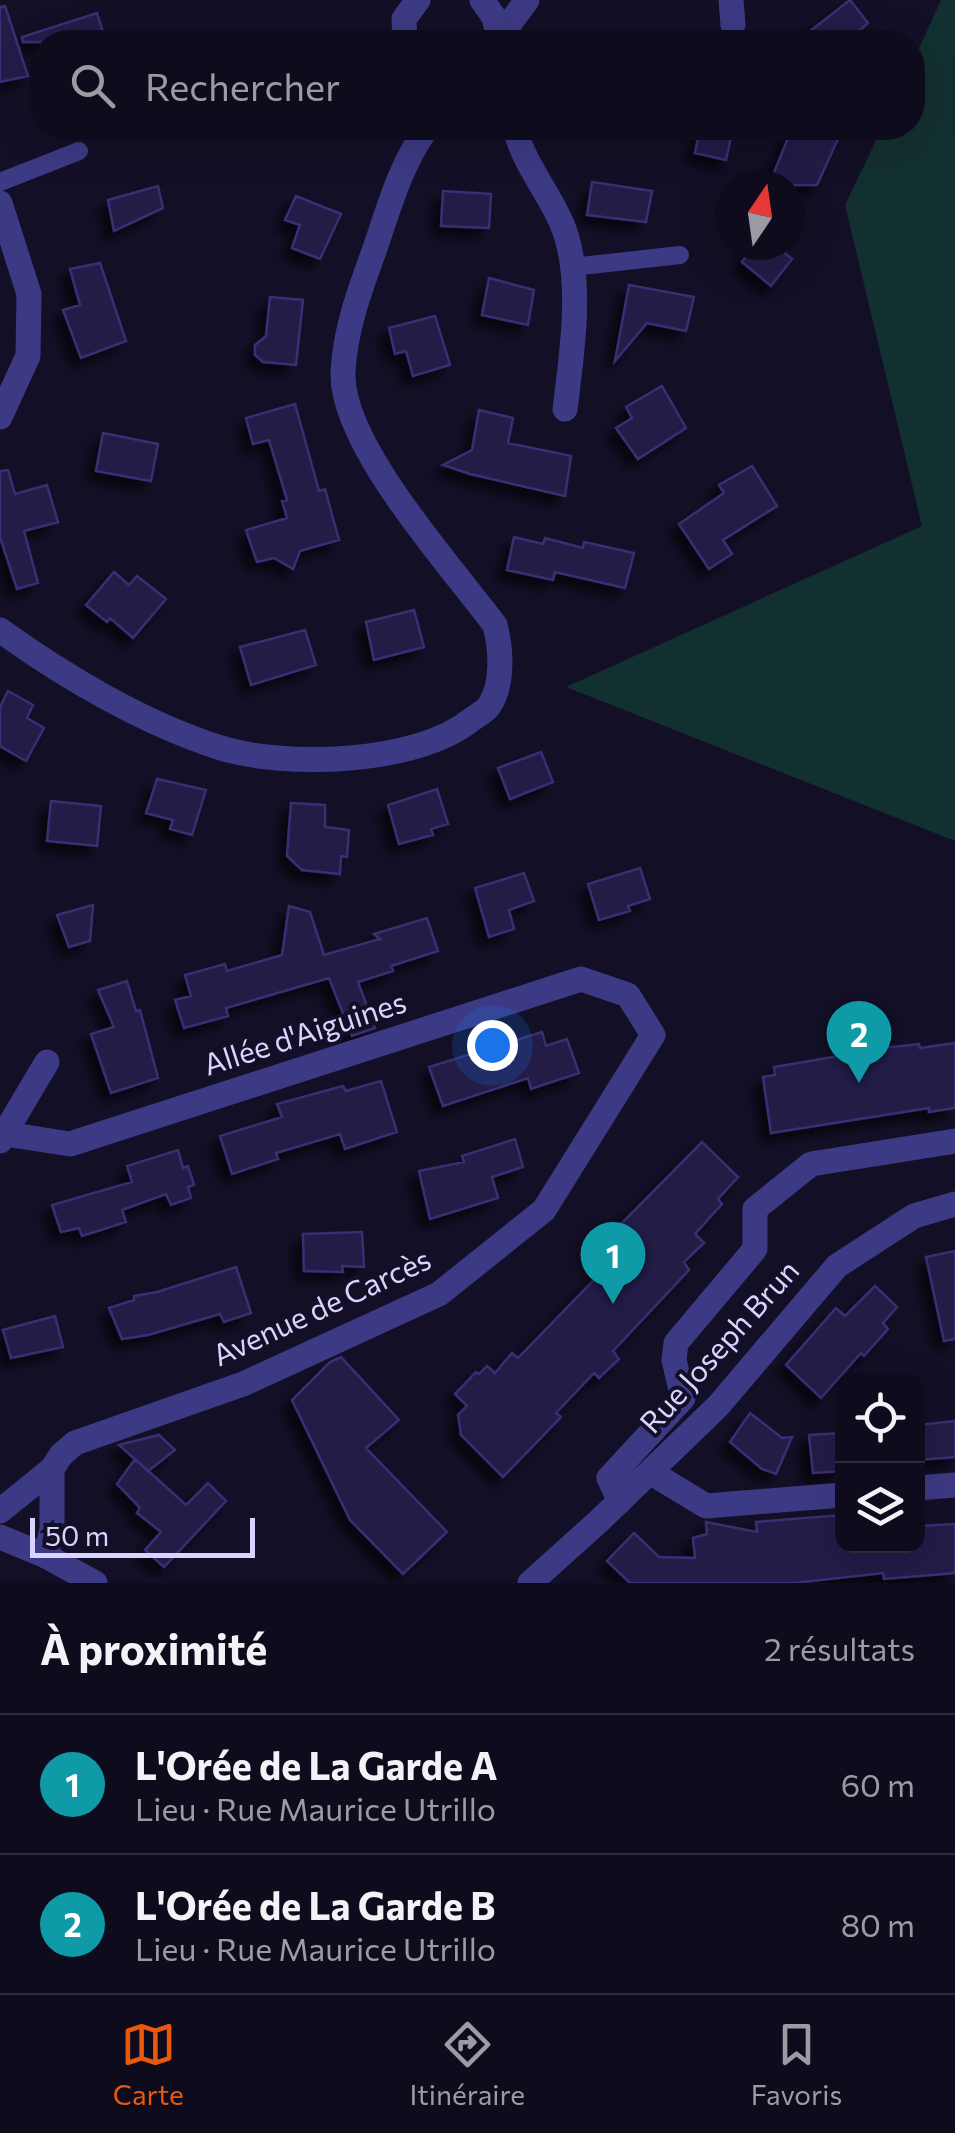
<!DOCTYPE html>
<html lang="fr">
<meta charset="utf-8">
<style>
body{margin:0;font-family:Commissioner,sans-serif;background:#1c1929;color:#f1f3f6}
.controls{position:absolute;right:30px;bottom:30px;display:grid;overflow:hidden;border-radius:20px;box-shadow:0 10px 40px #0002}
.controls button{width:90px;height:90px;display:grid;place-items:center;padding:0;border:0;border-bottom:2px solid #2e2b3b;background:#0e0b1c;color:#f1f3f6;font:50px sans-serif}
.compass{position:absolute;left:715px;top:170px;width:90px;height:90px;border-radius:50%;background:#0e0b1c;box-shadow:0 10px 40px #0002;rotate:13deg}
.scale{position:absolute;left:30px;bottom:25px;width:225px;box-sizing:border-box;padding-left:10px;border:5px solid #d9d4ff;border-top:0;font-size:28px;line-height:35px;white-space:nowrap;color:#d9d4ff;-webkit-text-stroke:8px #130f26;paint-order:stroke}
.you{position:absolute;left:492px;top:1045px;width:35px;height:35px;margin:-25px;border:8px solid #fff;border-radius:50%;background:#1a73e8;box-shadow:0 0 0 15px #1a73e833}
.badge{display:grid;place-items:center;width:65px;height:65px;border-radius:50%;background:#ea580c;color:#fff;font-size:32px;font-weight:700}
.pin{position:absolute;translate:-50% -82px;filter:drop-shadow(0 2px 5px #0008)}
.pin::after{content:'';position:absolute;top:52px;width:35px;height:30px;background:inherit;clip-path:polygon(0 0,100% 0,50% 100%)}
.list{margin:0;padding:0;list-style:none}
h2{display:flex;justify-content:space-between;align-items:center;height:130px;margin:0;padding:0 40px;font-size:42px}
h2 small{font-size:32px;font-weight:400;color:#9b9ba3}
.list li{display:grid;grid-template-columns:65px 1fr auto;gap:30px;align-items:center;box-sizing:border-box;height:140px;padding:0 40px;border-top:2px solid #2e2b3b}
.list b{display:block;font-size:38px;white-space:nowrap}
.list p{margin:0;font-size:32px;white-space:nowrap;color:#9b9ba3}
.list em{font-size:32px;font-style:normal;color:#9b9ba3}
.icon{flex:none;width:55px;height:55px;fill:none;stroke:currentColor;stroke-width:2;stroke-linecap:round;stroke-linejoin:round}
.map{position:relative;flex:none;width:955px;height:1583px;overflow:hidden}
.search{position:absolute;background:#0e0b1c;box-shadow:0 10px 40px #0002;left:30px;right:30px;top:30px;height:110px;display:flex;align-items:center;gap:25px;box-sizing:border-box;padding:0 35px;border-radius:40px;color:#9b9ba3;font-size:38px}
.sheet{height:410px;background:#0e0b1c}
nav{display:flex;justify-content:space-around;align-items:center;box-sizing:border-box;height:140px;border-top:2px solid #2e2b3b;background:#0e0b1c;font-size:28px;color:#9b9ba3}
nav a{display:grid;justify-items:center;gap:5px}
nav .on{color:#ea580c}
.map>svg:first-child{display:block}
</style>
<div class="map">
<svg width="955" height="1583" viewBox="0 0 955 1583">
<defs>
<filter id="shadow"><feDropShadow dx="-9" dy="9" stdDeviation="5" flood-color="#0009"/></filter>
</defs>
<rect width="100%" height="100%" fill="#130f26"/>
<path fill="#12302f" d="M 941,0 L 955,0 L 955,841 L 566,687 L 922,526 L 845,205 L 882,128 L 912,128 L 913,61 Z"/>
<path fill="#241b47" stroke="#3b2d73" stroke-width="2.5" filter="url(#shadow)" d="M 850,0 L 868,23 L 846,42 L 796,42 Z
M 5,6 L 28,76 L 0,82 L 0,7 Z
M 97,13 L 106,42 L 23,42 L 22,37 Z
M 700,128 L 733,128 L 726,160 L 695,153 Z
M 792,128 L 843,128 L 817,185 L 769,185 Z
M 592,182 L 652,191 L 646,222 L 587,215 Z
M 158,186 L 163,208 L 114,231 L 108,200 Z
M 443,191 L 491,194 L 489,228 L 441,226 Z
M 296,196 L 341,214 L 320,259 L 292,248 L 300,225 L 285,220 Z
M 754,245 L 775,245 L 792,259 L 771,286 L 742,262 Z
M 100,263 L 126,341 L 81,358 L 63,310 L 80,305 L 70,269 Z
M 489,278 L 534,290 L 528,325 L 482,315 Z
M 629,285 L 694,297 L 686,331 L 647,323 L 615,361 Z
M 270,297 L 303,300 L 296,365 L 263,362 L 255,355 L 255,345 L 266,336 Z
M 435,316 L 450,365 L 413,376 L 406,351 L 395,354 L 389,328 Z
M 662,386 L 686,428 L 638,459 L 616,428 L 632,418 L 626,407 Z
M 295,404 L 319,491 L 325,489 L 339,540 L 300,551 L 293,569 L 274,558 L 257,562 L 246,530 L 287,518 L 282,501 L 287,500 L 269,440 L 253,444 L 246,418 Z
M 479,410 L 513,418 L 508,443 L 571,456 L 565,496 L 470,474 L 443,465 L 472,450 Z
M 103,433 L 158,444 L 151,481 L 96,471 Z
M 752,466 L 777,506 L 723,540 L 732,554 L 709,569 L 679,524 L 724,493 L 719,485 Z
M 8,470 L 15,494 L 47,485 L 58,522 L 24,531 L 38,583 L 17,589 L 0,537 L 0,471 Z
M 514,537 L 543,544 L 545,538 L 583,548 L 584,542 L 634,553 L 625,588 L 555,572 L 553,580 L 507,570 Z
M 114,572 L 129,585 L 137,576 L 166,599 L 133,638 L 110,618 L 107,622 L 86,605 Z
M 414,610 L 424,647 L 374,660 L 366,622 Z
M 305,630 L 316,665 L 251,685 L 240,647 Z
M 8,691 L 33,705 L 27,718 L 44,728 L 26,761 L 0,746 L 0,707 Z
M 541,752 L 553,782 L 510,799 L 498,768 Z
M 157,779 L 206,790 L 192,835 L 170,829 L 173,820 L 146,813 Z
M 437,789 L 448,824 L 431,829 L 433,835 L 399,844 L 388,805 Z
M 51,801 L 101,806 L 97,846 L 47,841 Z
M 291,803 L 325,805 L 325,827 L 349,830 L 347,857 L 341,856 L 340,874 L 302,870 L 287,856 Z
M 640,868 L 650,899 L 628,906 L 630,911 L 599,920 L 588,884 Z
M 524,873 L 534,901 L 509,910 L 514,929 L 489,937 L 475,888 Z
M 93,905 L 90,941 L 69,947 L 57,915 Z
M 289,906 L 310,912 L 324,955 L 380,939 L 374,934 L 427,918 L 438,951 L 391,966 L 393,971 L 358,982 L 375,1028 L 352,1036 L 329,978 L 226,1008 L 228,1016 L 184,1028 L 175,1000 L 191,996 L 185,975 L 225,964 L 227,971 L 282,955 Z
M 127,981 L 136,1011 L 140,1010 L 158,1078 L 111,1093 L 91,1034 L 114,1027 L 98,990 Z
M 542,1032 L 546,1046 L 567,1039 L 579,1073 L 531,1089 L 528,1078 L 443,1106 L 429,1067 Z
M 955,1043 L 955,1108 L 929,1112 L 929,1108 L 771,1133 L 763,1077 L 775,1075 L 774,1067 L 892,1047 L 919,1044 L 920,1048 Z
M 381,1081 L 397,1132 L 345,1149 L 340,1134 L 276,1153 L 278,1159 L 232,1174 L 220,1136 L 282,1117 L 277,1104 L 343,1086 L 346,1091 Z
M 515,1139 L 523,1167 L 492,1177 L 498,1198 L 430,1219 L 419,1171 L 464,1162 L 462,1156 Z
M 702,1142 L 738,1177 L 718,1199 L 722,1204 L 695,1234 L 704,1243 L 684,1262 L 689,1270 L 613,1351 L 619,1359 L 599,1378 L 594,1373 L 556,1413 L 561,1417 L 503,1477 L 461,1435 L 458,1415 L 467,1406 L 455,1394 L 476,1372 L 479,1374 L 487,1366 L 495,1373 L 512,1353 L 518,1358 L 615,1258 L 611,1254 L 629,1230 L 622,1223 Z
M 178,1150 L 183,1168 L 188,1166 L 194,1185 L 188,1187 L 191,1198 L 171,1205 L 166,1194 L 122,1210 L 126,1222 L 82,1236 L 79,1228 L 61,1232 L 52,1205 L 132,1182 L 127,1166 Z
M 362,1232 L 364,1267 L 342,1266 L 343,1272 L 304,1271 L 303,1234 Z
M 955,1251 L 955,1339 L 944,1341 L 926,1257 Z
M 236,1267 L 251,1313 L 224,1322 L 220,1314 L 148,1335 L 122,1339 L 109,1308 L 134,1300 L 134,1296 L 157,1292 Z
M 875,1286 L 897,1307 L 883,1323 L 888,1329 L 864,1356 L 861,1353 L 821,1398 L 786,1365 L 836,1308 L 845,1316 Z
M 55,1316 L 63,1347 L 11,1358 L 3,1330 Z
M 341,1357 L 399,1420 L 366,1448 L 447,1532 L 403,1574 L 350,1520 L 292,1400 L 330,1362 Z
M 750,1413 L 782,1438 L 792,1437 L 776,1474 L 762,1469 L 730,1442 Z
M 955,1421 L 955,1457 L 918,1460 L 918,1425 Z
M 842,1433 L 842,1471 L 813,1473 L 809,1435 Z
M 159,1435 L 175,1450 L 148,1471 L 119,1445 Z
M 135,1459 L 186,1505 L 208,1483 L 226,1501 L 164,1567 L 145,1550 L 161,1532 L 137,1513 L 140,1508 L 117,1484 Z
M 842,1515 L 842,1546 L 918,1546 L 918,1526 L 955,1524 L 955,1573 L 884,1579 L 883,1573 L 794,1583 L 630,1583 L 607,1561 L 634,1533 L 659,1557 L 695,1558 L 693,1538 L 707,1534 L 706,1522 L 757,1532 L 756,1522 Z"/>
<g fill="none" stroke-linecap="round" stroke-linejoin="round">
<path stroke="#3d3a85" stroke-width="18" d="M 0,182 L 79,151
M 572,267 L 680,255"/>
<path stroke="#3d3a85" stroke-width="25" d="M 731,0 L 733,25
M 499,38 L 527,0
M 515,128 C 523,163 548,191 562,224 C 584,276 572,354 565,409
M 0,203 L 29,294 L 28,356 L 0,417
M 0,1133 L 70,1144 L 581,979 L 628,995 L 653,1035 L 544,1210 L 439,1294 L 243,1384 L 75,1443 L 61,1455 L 52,1469 L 0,1511
M 0,1141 L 47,1062
M 650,1472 L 706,1506 L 842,1495
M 918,1488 L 955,1485
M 620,1501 L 609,1478 L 683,1398 L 674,1360 L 676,1343 L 755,1249 L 755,1209 L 811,1164 L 955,1141
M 46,1556 L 52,1529 L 52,1469
M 530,1583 L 599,1521 L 718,1406 L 837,1266 L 914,1216 L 955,1204"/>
<path stroke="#3d3a85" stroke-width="25" d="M 482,0 L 494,17 L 500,42
M 405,42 L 404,19 L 418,0
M 0,630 C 65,677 145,724 221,748 C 287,768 416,764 471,720 C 476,716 486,711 489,706 C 504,684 501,648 495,625 C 451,566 340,444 343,372 C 345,331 359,292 373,254 C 388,211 400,165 427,128
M 0,1537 L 46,1556 L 95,1583"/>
</g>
<g text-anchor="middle" stroke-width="8" stroke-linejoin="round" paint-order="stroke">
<g font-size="30" fill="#d9d4ff" stroke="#130f26">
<text transform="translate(305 1034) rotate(-18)" y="10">Allée d'Aiguines</text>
<text transform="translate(322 1308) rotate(-25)" y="10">Avenue de Carcès</text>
<text transform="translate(720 1347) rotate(-48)" y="10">Rue Joseph Brun</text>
</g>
</g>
</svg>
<div class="controls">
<button><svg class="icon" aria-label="locate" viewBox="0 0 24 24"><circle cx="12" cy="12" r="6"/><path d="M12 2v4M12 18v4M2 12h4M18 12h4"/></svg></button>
<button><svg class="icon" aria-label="layers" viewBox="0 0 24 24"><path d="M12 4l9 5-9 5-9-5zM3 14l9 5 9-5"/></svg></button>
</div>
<svg class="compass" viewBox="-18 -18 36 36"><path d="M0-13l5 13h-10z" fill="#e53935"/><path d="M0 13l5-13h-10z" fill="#9b9ba3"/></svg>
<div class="scale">50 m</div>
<div class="you"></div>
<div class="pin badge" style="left:613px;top:1304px;background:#0f9aa8">1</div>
<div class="pin badge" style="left:859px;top:1083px;background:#0f9aa8">2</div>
<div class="search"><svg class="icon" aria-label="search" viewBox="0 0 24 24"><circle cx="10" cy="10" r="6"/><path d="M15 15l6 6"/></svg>Rechercher</div>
</div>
<section class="sheet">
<h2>À proximité<small>2 résultats</small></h2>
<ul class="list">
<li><span class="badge" style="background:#0f9aa8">1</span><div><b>L'Orée de La Garde A</b><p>Lieu · Rue Maurice Utrillo</p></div><em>60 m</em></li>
<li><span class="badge" style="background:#0f9aa8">2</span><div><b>L'Orée de La Garde B</b><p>Lieu · Rue Maurice Utrillo</p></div><em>80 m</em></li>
</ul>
</section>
<nav>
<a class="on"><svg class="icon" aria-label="map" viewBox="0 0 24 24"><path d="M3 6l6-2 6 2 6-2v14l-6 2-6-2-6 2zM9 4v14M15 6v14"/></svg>Carte</a>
<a><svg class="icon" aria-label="directions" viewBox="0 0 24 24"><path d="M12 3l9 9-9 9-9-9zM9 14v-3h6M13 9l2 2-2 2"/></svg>Itinéraire</a>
<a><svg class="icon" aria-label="saved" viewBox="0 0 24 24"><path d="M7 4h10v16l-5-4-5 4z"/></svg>Favoris</a>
</nav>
